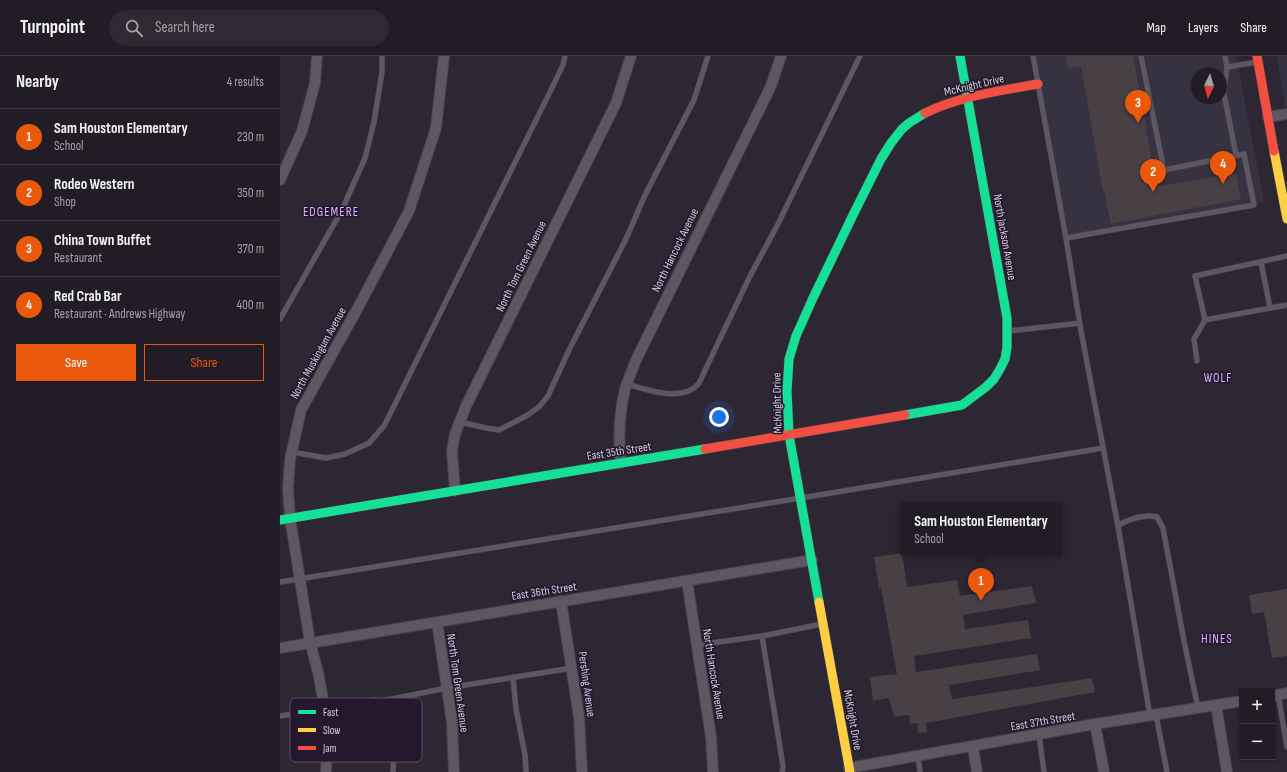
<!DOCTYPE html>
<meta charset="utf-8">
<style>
body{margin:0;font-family:"Sofia Sans Condensed",sans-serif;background:#2e2932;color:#f1f3f6}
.controls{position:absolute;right:12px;bottom:12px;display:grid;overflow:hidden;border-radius:0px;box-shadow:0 1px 3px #0004}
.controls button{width:36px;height:36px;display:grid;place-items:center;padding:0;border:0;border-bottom:1px solid #3f3a43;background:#221c26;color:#f1f3f6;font:20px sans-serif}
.compass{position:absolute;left:911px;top:12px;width:36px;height:36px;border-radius:50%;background:#221c26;box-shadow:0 1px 3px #0004;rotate:185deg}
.you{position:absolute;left:439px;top:361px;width:14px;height:14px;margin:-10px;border:3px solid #fff;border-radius:50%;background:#1a73e8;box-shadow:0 0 0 6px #1a73e833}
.badge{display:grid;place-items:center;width:26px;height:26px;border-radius:50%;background:#ea580c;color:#fff;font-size:13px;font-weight:700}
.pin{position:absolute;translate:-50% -33px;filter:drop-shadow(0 1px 2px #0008)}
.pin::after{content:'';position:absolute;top:21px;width:14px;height:12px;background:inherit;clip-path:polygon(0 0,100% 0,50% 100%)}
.popup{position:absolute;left:620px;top:447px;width:162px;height:52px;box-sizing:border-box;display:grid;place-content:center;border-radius:0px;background:#221c26;filter:drop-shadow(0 1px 3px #0005);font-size:13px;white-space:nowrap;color:#a2a1a7}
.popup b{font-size:15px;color:#f1f3f6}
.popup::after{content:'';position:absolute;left:50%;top:100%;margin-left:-8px;border:8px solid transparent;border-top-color:#221c26}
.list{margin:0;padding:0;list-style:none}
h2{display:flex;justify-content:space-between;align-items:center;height:52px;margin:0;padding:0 16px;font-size:17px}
h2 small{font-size:13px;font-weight:400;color:#a2a1a7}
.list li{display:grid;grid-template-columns:26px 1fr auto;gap:12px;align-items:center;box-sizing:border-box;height:56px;padding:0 16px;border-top:1px solid #3f3a43}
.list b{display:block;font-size:15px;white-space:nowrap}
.list p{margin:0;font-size:13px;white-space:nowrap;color:#a2a1a7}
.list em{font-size:13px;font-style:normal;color:#a2a1a7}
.actions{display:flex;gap:8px;padding:12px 16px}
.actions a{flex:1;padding:9px 0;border:1px solid #ea580c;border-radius:0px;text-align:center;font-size:14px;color:#ea580c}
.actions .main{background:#ea580c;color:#fff}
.icon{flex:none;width:22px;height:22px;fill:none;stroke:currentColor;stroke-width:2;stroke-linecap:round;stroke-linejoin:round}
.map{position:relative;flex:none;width:1007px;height:716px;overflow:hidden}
header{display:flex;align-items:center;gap:24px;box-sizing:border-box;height:56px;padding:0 20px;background:#221c26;border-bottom:1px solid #3f3a43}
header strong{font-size:19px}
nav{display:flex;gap:22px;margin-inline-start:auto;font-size:14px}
.search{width:280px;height:36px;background:#2e2932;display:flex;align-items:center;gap:10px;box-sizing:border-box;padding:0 14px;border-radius:22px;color:#a2a1a7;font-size:15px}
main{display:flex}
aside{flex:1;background:#221c26}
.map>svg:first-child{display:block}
</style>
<header>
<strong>Turnpoint</strong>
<div class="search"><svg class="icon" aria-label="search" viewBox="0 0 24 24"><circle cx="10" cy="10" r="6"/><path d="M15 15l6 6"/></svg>Search here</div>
<nav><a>Map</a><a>Layers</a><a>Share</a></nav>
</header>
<main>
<aside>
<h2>Nearby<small>4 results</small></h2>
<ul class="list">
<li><span class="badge">1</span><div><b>Sam Houston Elementary</b><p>School</p></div><em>230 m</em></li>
<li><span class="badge">2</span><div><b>Rodeo Western</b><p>Shop</p></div><em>350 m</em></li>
<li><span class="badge">3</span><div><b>China Town Buffet</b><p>Restaurant</p></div><em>370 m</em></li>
<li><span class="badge">4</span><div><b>Red Crab Bar</b><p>Restaurant · Andrews Highway</p></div><em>400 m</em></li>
</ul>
<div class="actions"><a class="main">Save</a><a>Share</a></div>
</aside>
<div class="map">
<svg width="1007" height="716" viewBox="0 0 1007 716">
<rect width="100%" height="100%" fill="#2d2633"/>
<path fill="#363242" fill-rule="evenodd" d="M 755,0 L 956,0 L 984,146 L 787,179 ZM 917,18 L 941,18 L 941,42 L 917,42 Z
M 997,0 L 1007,0 L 1007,51 L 1005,51 Z"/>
<path fill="#494046" d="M 786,0 L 853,0 L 865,64 L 875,125 L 881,130 L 956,117 L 961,143 L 831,168 L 824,134 L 823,135 L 801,10 L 788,13 Z
M 622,497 L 627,531 L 677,524 L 680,540 L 752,530 L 756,547 L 683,559 L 685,573 L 748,564 L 751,582 L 634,600 L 636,616 L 757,598 L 760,614 L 669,629 L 672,643 L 812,622 L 815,636 L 646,667 L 647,676 L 638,677 L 637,667 L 630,668 L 629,659 L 614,661 L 609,642 L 593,645 L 590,621 L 617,618 L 601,532 L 599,532 L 594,501 Z
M 1007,533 L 1007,600 L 992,602 L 984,556 L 972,558 L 969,539 Z"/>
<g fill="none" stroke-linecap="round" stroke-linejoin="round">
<g stroke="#48424d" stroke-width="6">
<path id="lane" d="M 753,0 L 786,182 L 974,149 L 964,98 L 884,114 L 861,0
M 945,0 L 947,11
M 956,99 L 944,38 L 947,11 L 977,6
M 786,182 L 801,275 L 838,470
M 1007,200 L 915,220 L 925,264 L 1007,249
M 981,206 L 990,252
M 0,263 L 62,154 L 85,102 L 94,66 L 102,16 L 102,0
M 729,275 L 800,267
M 917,305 L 914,283 L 925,264
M 347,328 C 366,334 404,347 419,327 L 470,220 L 497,170 L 580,0
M 180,366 L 206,372 L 219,374 L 246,360 L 259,351 L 268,340 L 290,292 L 346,183 L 365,139 L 414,44 L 428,0
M 12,396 L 46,402 L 65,398 L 89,387 L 104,370 L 268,40 L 283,9 L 285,0
M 0,526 L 521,442 L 823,392
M 482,580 L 500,691 L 503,711 L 502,716
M 417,589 L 482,580 L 542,568
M 233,621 L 236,653 L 245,699 L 246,716
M 998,638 L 1007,691
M 102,645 L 167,632 L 292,612
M 44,656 L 95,644 C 102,645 106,645 109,652 L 114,688 L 113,716
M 876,659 L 887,716
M 0,660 L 44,653
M 870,660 L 838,470 C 847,463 865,458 877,461 L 883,472 L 904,585 L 918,652
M 759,679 L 764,716
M 638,701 L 640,716"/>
</g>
<g stroke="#48424d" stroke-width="12">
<path id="street" d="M 988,61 L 1007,58
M 0,124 L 22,75 L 35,27 L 37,0
M 341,407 C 338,382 339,358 345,333 C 348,324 352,314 356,304 L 491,30 L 501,0
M 175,435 L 172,395 L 175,378 L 186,350 L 336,47 L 351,0
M 407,525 L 431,681 L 433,716
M 281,545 L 299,661 L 302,716
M 157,566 L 172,666 L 174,716
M 0,592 L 532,504
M 992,640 L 1007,637
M 936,649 L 947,716
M 815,668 L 824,716
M 693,691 L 697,716
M 569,712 L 815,668 L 962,645
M 46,716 L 47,691 L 43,643 L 38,616 L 30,586 L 10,462 L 8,432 L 10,404 L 21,354 L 80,248 L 129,155 L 156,72 L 164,0"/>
</g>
<g stroke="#48424d" stroke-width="10">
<path id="fast" d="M 625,359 L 682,349 L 706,331 L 714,323 L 720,313 L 725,303 L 727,291 L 727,262 L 680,0
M 0,464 L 425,393
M 539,546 L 509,379 L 507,335 L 509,303 L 516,280 L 533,242 L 573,159 L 601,103 L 611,87 L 622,73 L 629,67 L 645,57"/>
</g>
<g stroke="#48424d" stroke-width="10">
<path id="slow" d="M 994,95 L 1007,163
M 539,546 L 570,716"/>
</g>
<g stroke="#48424d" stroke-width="10">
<path id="jam" d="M 977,0 L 994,95
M 645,57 C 681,40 719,35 758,28
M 425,393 L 625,359"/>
</g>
<use href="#lane" stroke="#5d5762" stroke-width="5"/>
<use href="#street" stroke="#5d5762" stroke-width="10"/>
<use href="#fast" stroke="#16e098" stroke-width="9"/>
<use href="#slow" stroke="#ffcf43" stroke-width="9"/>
<use href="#jam" stroke="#f24e42" stroke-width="9"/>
</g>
<g text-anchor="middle" stroke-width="3" stroke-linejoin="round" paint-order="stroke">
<g font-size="12" fill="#d6cede" stroke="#24172e">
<text transform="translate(694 29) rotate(-13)" y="4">McKnight Drive</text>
<text transform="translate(725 181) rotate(80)" y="4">North Jackson Avenue</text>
<text transform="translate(395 194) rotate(-64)" y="4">North Hancock Avenue</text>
<text transform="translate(241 210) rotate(-64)" y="4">North Tom Green Avenue</text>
<text transform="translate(38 297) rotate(-61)" y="4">North Muskingum Avenue</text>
<text transform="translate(497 347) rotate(-91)" y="4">McKnight Drive</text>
<text transform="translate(339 395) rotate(-9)" y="4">East 35th Street</text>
<text transform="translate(264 535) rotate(-9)" y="4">East 36th Street</text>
<text transform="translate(434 618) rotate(81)" y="4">North Hancock Avenue</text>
<text transform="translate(178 627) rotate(82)" y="4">North Tom Green Avenue</text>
<text transform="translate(307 628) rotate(82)" y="4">Pershing Avenue</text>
<text transform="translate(573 664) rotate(80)" y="4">McKnight Drive</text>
<text transform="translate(763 665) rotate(-10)" y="4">East 37th Street</text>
</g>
<g font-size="13" letter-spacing="1" fill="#d8b6fa" stroke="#24172e">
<text x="51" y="160">EDGEMERE</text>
<text x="938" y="326">WOLF</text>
<text x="937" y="587">HINES</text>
</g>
</g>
<rect x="10" y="642" width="132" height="64" rx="6" fill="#24172e" stroke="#594e63" stroke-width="1"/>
<rect x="18" y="654" width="18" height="4" fill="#16e098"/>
<rect x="18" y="672" width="18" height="4" fill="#ffcf43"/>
<rect x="18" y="690" width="18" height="4" fill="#f24e42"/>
<g font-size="11" fill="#d6cede">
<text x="43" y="660">Fast</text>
<text x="43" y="678">Slow</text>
<text x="43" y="696">Jam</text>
</g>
</svg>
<div class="controls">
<button>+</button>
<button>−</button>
</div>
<svg class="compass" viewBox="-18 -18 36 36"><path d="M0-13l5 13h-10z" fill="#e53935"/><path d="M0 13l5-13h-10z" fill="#a2a1a7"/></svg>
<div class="you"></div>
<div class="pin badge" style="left:701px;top:545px">1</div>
<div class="popup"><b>Sam Houston Elementary</b>School</div>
<div class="pin badge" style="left:873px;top:136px">2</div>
<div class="pin badge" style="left:858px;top:67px">3</div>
<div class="pin badge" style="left:943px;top:128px">4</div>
</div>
</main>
